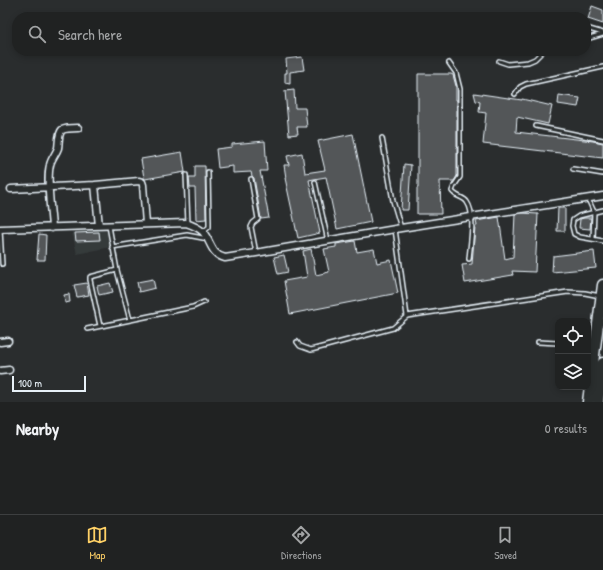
<!DOCTYPE html>
<style>
body{margin:0;font-family:"Patrick Hand",sans-serif;background:#2d2f2f;color:#f1f3f6}
.controls{position:absolute;right:12px;bottom:12px;display:grid;overflow:hidden;border-radius:8px;box-shadow:0 2px 6px #0003}
.controls button{width:36px;height:36px;display:grid;place-items:center;padding:0;border:0;border-bottom:1px solid #3d3f40;background:#202222;color:#f1f3f6;font:20px sans-serif}
.scale{position:absolute;left:12px;bottom:10px;width:74px;box-sizing:border-box;padding-left:4px;border:2px solid #e8f1f8;border-top:0;font-size:11px;line-height:14px;white-space:nowrap;color:#e8f1f8;-webkit-text-stroke:3px #2a2d2e;paint-order:stroke}
.list{margin:0;padding:0;list-style:none}
h2{display:flex;justify-content:space-between;align-items:center;height:52px;margin:0;padding:0 16px;font-size:17px}
h2 small{font-size:13px;font-weight:400;color:#a2a4a5}
.icon{flex:none;width:22px;height:22px;fill:none;stroke:currentColor;stroke-width:2;stroke-linecap:round;stroke-linejoin:round}
.map{position:relative;flex:none;width:603px;height:402px;overflow:hidden}
.search{position:absolute;background:#202222;box-shadow:0 2px 6px #0003;left:12px;right:12px;top:12px;height:44px;display:flex;align-items:center;gap:10px;box-sizing:border-box;padding:0 14px;border-radius:16px;color:#a2a4a5;font-size:15px}
.sheet{height:112px;background:#202222}
nav{display:flex;justify-content:space-around;align-items:center;box-sizing:border-box;height:56px;border-top:1px solid #3d3f40;background:#202222;font-size:11px;color:#a2a4a5}
nav a{display:grid;justify-items:center;gap:2px}
nav .on{color:#ffd166}
.map>svg:first-child{display:block}
</style>
<div class="map">
<svg width="603" height="402" viewBox="0 0 603 402">
<rect width="100%" height="100%" fill="#2a2d2e"/>
<filter id="ink" filterUnits="userSpaceOnUse"><feTurbulence type="fractalNoise" baseFrequency=".025" numOctaves="2"/><feDisplacementMap in="SourceGraphic" scale="8" xChannelSelector="R" yChannelSelector="G"/><feConvolveMatrix kernelMatrix="1 2 1 2 8 2 1 2 1" color-interpolation-filters="sRGB"/></filter>
<g filter="url(#ink)">
<path fill="#363a3b" d="M 108,228 L 111,247 L 77,254 L 71,229 Z"/>
<path fill="#535759" stroke="#e8f1f8" d="M 592,6 L 603,10 L 603,24 L 588,19 Z
M 302,57 L 304,70 L 290,72 L 290,84 L 285,83 L 285,73 L 287,73 L 286,59 Z
M 418,74 L 451,74 L 453,75 L 456,86 L 456,100 L 457,100 L 457,176 L 454,181 L 440,181 L 441,214 L 417,214 L 417,188 L 418,188 Z
M 294,90 L 295,108 L 305,108 L 307,127 L 297,127 L 298,134 L 289,135 L 285,91 Z
M 474,93 L 522,100 L 522,99 L 552,106 L 548,124 L 517,117 L 516,132 L 593,141 L 603,143 L 603,158 L 483,144 L 486,113 L 479,112 L 480,102 L 476,101 Z
M 559,95 L 580,98 L 578,107 L 558,104 Z
M 353,134 L 371,222 L 337,229 L 326,177 L 314,179 L 309,180 L 320,233 L 298,238 L 285,178 L 286,178 L 284,165 L 289,165 L 287,156 L 302,153 L 305,173 L 325,170 L 318,141 Z
M 265,141 L 267,171 L 260,171 L 269,218 L 261,219 L 254,178 L 252,176 L 251,172 L 233,173 L 233,166 L 218,168 L 216,149 L 232,147 L 232,144 Z
M 182,152 L 185,172 L 145,179 L 144,178 L 141,159 Z
M 404,164 L 411,165 L 408,210 L 401,210 Z
M 195,166 L 205,166 L 206,219 L 196,220 L 195,188 L 190,188 L 189,178 L 195,178 Z
M 558,208 L 565,208 L 565,231 L 557,231 Z
M 522,213 L 538,214 L 535,272 L 512,271 L 513,275 L 465,283 L 462,265 L 472,264 L 475,226 L 477,226 L 476,221 L 499,217 L 505,259 L 513,257 L 515,214 Z
M 584,218 L 591,218 L 590,229 L 579,228 L 580,219 Z
M 99,232 L 100,240 L 76,241 L 75,233 Z
M 39,234 L 46,235 L 45,260 L 37,260 Z
M 355,241 L 357,252 L 374,249 L 377,263 L 391,260 L 398,293 L 290,314 L 284,281 L 307,277 L 303,251 L 311,249 L 316,275 L 329,272 L 324,249 L 336,247 L 336,244 Z
M 594,251 L 596,268 L 552,272 L 553,256 Z
M 284,255 L 288,272 L 278,274 L 274,257 Z
M 153,279 L 155,288 L 139,292 L 137,282 Z
M 87,283 L 89,295 L 77,297 L 74,285 Z
M 110,283 L 113,292 L 99,295 L 97,286 Z
M 69,294 L 70,302 L 65,303 L 64,295 Z"/>
<g fill="none" stroke-linecap="round" stroke-linejoin="round">
<g stroke="#e8f1f8" stroke-width="6">
<path id="service" d="M 586,28 L 603,33
M 586,39 L 603,34
M 499,61 L 508,64 L 528,62 L 535,59 L 543,51
M 449,63 L 456,73 L 460,89 L 460,177 L 454,186 L 452,191 C 456,197 464,197 467,202 C 476,214 470,245 469,259
M 515,94 L 520,87 L 526,84 L 603,67
M 536,126 L 603,140
M 382,138 L 393,201 L 401,228
M 573,169 L 603,174
M 186,175 L 188,224
M 251,179 L 258,219 L 253,223 L 251,227 L 256,253
M 315,182 L 328,241
M 588,199 L 594,212 L 593,239
M 603,210 L 579,216 L 573,220 L 572,226 L 574,234 L 580,237 L 603,241
M 109,226 L 117,270 L 130,320
M 0,229 L 2,264
M 395,229 L 407,316
M 203,232 L 209,227 L 209,222 L 208,172
M 112,247 L 187,235 L 208,239
M 100,326 L 90,280 L 90,277 L 117,270
M 87,329 L 193,307 L 204,302
M 297,342 L 300,346 L 311,350 L 393,328 L 407,316 L 568,292 L 585,293 L 600,296
M 538,342 L 558,343"/>
</g>
<g stroke="#e8f1f8" stroke-width="9">
<path id="minor" d="M 95,185 L 99,226
M 11,189 L 95,185 L 139,181 L 142,182 L 143,185 L 146,224
M 52,228 C 51,210 46,181 50,165 C 51,159 56,154 58,148 C 59,143 58,134 62,130 C 66,128 73,128 78,128
M 0,229 L 186,223 C 192,225 198,227 203,232 C 211,241 211,255 225,258 L 256,253 L 401,228 L 603,196
M 0,342 L 8,341
M 0,371 L 9,370"/>
</g>
<g stroke="#e8f1f8" stroke-width="13">
<path id="trunk" d="M 588,402 L 603,285
M 598,402 L 603,363"/>
</g>
<use href="#service" stroke="#2a2d2e" stroke-width="3"/>
<use href="#minor" stroke="#2a2d2e" stroke-width="6"/>
<use href="#trunk" stroke="#2a2d2e" stroke-width="10"/>
</g>
</g>
</svg>
<div class="controls">
<button><svg class="icon" aria-label="locate" viewBox="0 0 24 24"><circle cx="12" cy="12" r="6"/><path d="M12 2v4M12 18v4M2 12h4M18 12h4"/></svg></button>
<button><svg class="icon" aria-label="layers" viewBox="0 0 24 24"><path d="M12 4l9 5-9 5-9-5zM3 14l9 5 9-5"/></svg></button>
</div>
<div class="scale">100 m</div>
<div class="search"><svg class="icon" aria-label="search" viewBox="0 0 24 24"><circle cx="10" cy="10" r="6"/><path d="M15 15l6 6"/></svg>Search here</div>
</div>
<section class="sheet">
<h2>Nearby<small>0 results</small></h2>
<ul class="list">
</ul>
</section>
<nav>
<a class="on"><svg class="icon" aria-label="map" viewBox="0 0 24 24"><path d="M3 6l6-2 6 2 6-2v14l-6 2-6-2-6 2zM9 4v14M15 6v14"/></svg>Map</a>
<a><svg class="icon" aria-label="directions" viewBox="0 0 24 24"><path d="M12 3l9 9-9 9-9-9zM9 14v-3h6M13 9l2 2-2 2"/></svg>Directions</a>
<a><svg class="icon" aria-label="saved" viewBox="0 0 24 24"><path d="M7 4h10v16l-5-4-5 4z"/></svg>Saved</a>
</nav>
